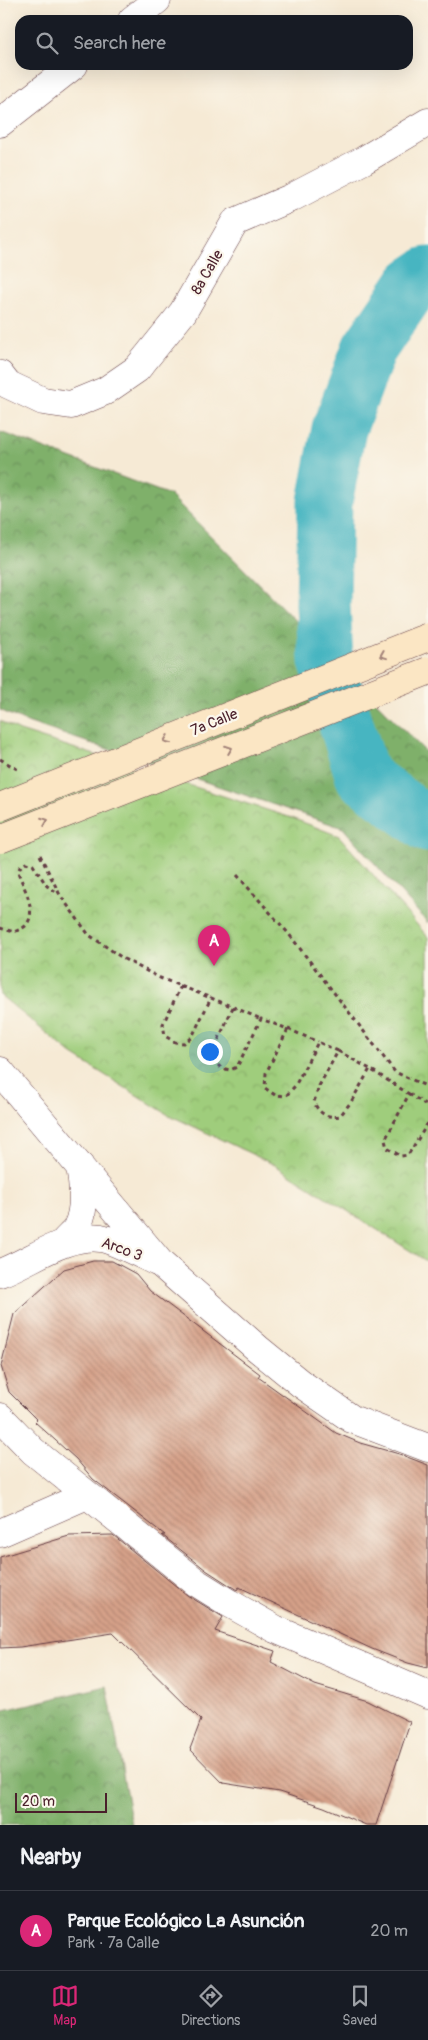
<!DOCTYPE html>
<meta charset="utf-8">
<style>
body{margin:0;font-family:Pangolin,sans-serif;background:#242831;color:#f1f3f6}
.scale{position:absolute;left:15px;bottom:12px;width:92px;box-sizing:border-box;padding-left:5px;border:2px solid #4a1f2b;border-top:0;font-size:14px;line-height:18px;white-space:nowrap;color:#4a1f2b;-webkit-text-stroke:4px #fbf7ec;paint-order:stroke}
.you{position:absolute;left:209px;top:1051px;width:18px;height:18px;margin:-12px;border:4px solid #fff;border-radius:50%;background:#1a73e8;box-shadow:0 0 0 8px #1a73e833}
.badge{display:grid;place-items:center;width:32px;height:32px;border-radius:50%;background:#db2777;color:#fff;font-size:16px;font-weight:700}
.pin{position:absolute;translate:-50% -41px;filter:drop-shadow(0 1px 2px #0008)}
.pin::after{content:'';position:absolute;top:26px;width:18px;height:15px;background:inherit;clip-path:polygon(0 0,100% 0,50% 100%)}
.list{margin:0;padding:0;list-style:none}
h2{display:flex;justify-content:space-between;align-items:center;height:65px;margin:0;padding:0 20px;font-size:21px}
h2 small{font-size:16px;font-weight:400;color:#9ea1a6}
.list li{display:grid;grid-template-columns:32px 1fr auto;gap:15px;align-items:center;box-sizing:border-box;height:80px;padding:0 20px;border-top:1px solid #363941}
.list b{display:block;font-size:19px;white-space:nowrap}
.list p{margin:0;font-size:16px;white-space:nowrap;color:#9ea1a6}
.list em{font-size:16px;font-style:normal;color:#9ea1a6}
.icon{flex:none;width:28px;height:28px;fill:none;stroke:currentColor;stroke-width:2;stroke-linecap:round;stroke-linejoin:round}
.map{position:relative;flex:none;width:428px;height:1825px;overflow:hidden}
.search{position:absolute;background:#171b24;box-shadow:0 5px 20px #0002;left:15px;right:15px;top:15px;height:55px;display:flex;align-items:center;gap:12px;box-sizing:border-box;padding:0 18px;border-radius:15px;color:#9ea1a6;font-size:19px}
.sheet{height:145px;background:#171b24}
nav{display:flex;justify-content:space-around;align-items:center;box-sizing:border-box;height:70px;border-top:1px solid #363941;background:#171b24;font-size:14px;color:#9ea1a6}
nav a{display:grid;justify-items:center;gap:2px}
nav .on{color:#db2777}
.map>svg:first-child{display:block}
</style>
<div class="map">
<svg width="428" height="1825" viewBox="0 0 428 1825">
<defs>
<pattern id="forest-crowns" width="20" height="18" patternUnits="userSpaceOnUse" patternTransform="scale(1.25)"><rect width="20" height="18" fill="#7fb06b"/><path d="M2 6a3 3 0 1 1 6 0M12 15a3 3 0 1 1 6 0" fill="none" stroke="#6a8f58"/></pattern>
<pattern id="park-crowns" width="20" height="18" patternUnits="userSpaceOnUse" patternTransform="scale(1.25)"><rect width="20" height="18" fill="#9fcd7b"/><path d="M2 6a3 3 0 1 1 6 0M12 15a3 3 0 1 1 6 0" fill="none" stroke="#8ab06a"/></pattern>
<pattern id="building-back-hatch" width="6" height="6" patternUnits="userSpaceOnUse" patternTransform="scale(1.25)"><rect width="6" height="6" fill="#d6a189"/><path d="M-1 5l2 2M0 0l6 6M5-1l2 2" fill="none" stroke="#b08370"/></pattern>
</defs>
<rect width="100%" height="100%" fill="#fbf7ec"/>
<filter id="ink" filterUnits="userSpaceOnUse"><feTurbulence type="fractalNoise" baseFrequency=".02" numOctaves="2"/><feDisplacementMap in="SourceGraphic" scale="10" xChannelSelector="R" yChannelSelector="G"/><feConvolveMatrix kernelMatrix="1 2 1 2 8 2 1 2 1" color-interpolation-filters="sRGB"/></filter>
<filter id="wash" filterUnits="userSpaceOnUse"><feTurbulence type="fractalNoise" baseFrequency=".0096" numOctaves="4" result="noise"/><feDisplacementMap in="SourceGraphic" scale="20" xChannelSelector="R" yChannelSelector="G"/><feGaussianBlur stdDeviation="1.12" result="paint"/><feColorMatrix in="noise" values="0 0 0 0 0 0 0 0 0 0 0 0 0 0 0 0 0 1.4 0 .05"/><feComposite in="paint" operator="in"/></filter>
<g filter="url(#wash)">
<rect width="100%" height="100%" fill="#f6ead5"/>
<path fill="url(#forest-crowns)" stroke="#64684b" d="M 0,432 L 170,495 L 428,754 L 428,923 L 343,828 L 24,721 L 0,710 Z
M 107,1686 L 132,1825 L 0,1825 L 0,1711 Z"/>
<path fill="url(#park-crowns)" stroke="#747653" d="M 0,721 L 20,731 L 292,818 L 339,836 L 428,937 L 428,1262 L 275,1165 L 167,1114 L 73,1055 L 0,995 Z"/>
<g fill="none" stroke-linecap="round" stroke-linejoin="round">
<path stroke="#46b5c1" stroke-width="55" d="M 428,274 L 413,284 L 369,349 L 339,429 L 325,502 L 323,605 L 326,661 L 363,777 L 428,825"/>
</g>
<g id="blocks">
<path fill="url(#building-back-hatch)" d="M 93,1261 L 112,1261 L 136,1274 L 150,1291 L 260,1374 L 258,1377 L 336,1433 L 360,1443 L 399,1454 L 428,1465 L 428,1668 L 408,1663 L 372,1649 L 239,1587 L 237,1590 L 206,1570 L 162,1535 L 165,1535 L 93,1479 L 76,1459 L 35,1422 L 37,1420 L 9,1392 L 1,1366 L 14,1314 L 64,1269 Z
M 113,1535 L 187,1595 L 223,1617 L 215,1631 L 275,1651 L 271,1662 L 315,1685 L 368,1701 L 410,1722 L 376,1825 L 366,1825 L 324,1807 L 279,1792 L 223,1783 L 190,1749 L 201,1720 L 113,1633 L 20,1647 L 0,1648 L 0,1557 L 69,1536 Z"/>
</g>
</g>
<g filter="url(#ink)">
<use href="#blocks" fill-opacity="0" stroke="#643d44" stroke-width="1"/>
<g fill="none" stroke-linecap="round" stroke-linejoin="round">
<g stroke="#643d44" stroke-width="29">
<path id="minor" d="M 132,20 L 157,0
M 0,123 L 74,65
M 0,375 L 7,384 L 43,401 L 71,405 L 105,391 L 137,369 L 183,312 L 235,222 L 293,197 L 364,160 L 428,122
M 0,1071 L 161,1264 L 257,1348 L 300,1383 L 352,1419 L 428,1448
M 64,1242 C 68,1237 75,1232 77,1227 C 86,1209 83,1185 80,1166
M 0,1273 C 32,1261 64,1234 101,1238 C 113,1240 144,1256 157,1262
M 0,1417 L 33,1451 L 197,1583 L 229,1603 L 275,1629 L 428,1695
M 0,1533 L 87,1495"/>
</g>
<path stroke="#643d44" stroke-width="3" stroke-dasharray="4 4" stroke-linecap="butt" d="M 0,759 L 17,769
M 40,855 L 60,895 L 89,935 L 124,959 L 160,978 L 211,998
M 237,875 L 288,933 L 395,1072 L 428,1087
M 0,928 L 14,932 C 18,930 25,928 27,924 C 37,910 23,886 18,872 L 20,867 L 26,863 L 33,865 L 47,886 L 58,893
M 181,986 L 163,1024 L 165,1036 L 175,1042 L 184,1043 L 192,1037 L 211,998 L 233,1007 L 213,1052 L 214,1061 L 221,1068 L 230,1070 L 237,1067 L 261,1019 L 288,1029 L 266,1073 L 265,1088 L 275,1095 L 286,1096 L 295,1086 L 318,1042 L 338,1051 L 319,1086 L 314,1102 C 319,1114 327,1118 340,1116 L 351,1102 L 370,1069 L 409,1094 L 385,1140 L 387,1148 L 401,1156 L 408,1155 L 428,1123
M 233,1007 L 261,1019
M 288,1029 L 318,1042
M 338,1051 L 370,1069
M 409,1094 L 428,1106"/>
<use href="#minor" stroke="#fff" stroke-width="28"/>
<g stroke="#643d44" stroke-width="29" stroke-linecap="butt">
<path id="secondary-bridge" d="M 0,807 L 428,637
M 0,839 L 428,671"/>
</g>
<use href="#secondary-bridge" stroke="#fbe6c4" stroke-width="28"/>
</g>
<defs><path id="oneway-chevron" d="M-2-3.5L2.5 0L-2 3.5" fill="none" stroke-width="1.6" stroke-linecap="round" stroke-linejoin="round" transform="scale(1.25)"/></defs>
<g stroke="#a28278">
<use href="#oneway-chevron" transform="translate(383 655) rotate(158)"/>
<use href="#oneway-chevron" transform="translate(167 740) rotate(158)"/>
<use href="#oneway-chevron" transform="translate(229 749) rotate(-21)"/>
<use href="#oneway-chevron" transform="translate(45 821) rotate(-21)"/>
</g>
</g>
<g text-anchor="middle" stroke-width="4.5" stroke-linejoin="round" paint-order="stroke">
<g font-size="15" fill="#4a1f2b" stroke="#fbf7ec">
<text transform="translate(207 272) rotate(-60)" y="5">8a Calle</text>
<text transform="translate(214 722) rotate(-22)" y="5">7a Calle</text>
<text transform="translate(122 1249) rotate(20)" y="5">Arco 3</text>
</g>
</g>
</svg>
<div class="scale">20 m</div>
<div class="you"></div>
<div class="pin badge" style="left:214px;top:966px">A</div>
<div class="search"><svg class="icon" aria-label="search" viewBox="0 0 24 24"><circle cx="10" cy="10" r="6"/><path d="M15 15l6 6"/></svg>Search here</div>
</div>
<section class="sheet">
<h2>Nearby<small></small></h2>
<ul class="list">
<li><span class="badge">A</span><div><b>Parque Ecológico La Asunción</b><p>Park · 7a Calle</p></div><em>20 m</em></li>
</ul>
</section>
<nav>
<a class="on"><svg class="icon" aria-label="map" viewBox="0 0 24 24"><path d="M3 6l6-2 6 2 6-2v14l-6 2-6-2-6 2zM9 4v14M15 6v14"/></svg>Map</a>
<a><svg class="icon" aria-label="directions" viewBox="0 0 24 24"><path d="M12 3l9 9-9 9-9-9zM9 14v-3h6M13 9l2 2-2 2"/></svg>Directions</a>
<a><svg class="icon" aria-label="saved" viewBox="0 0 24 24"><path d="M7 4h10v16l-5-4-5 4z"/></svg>Saved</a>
</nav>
